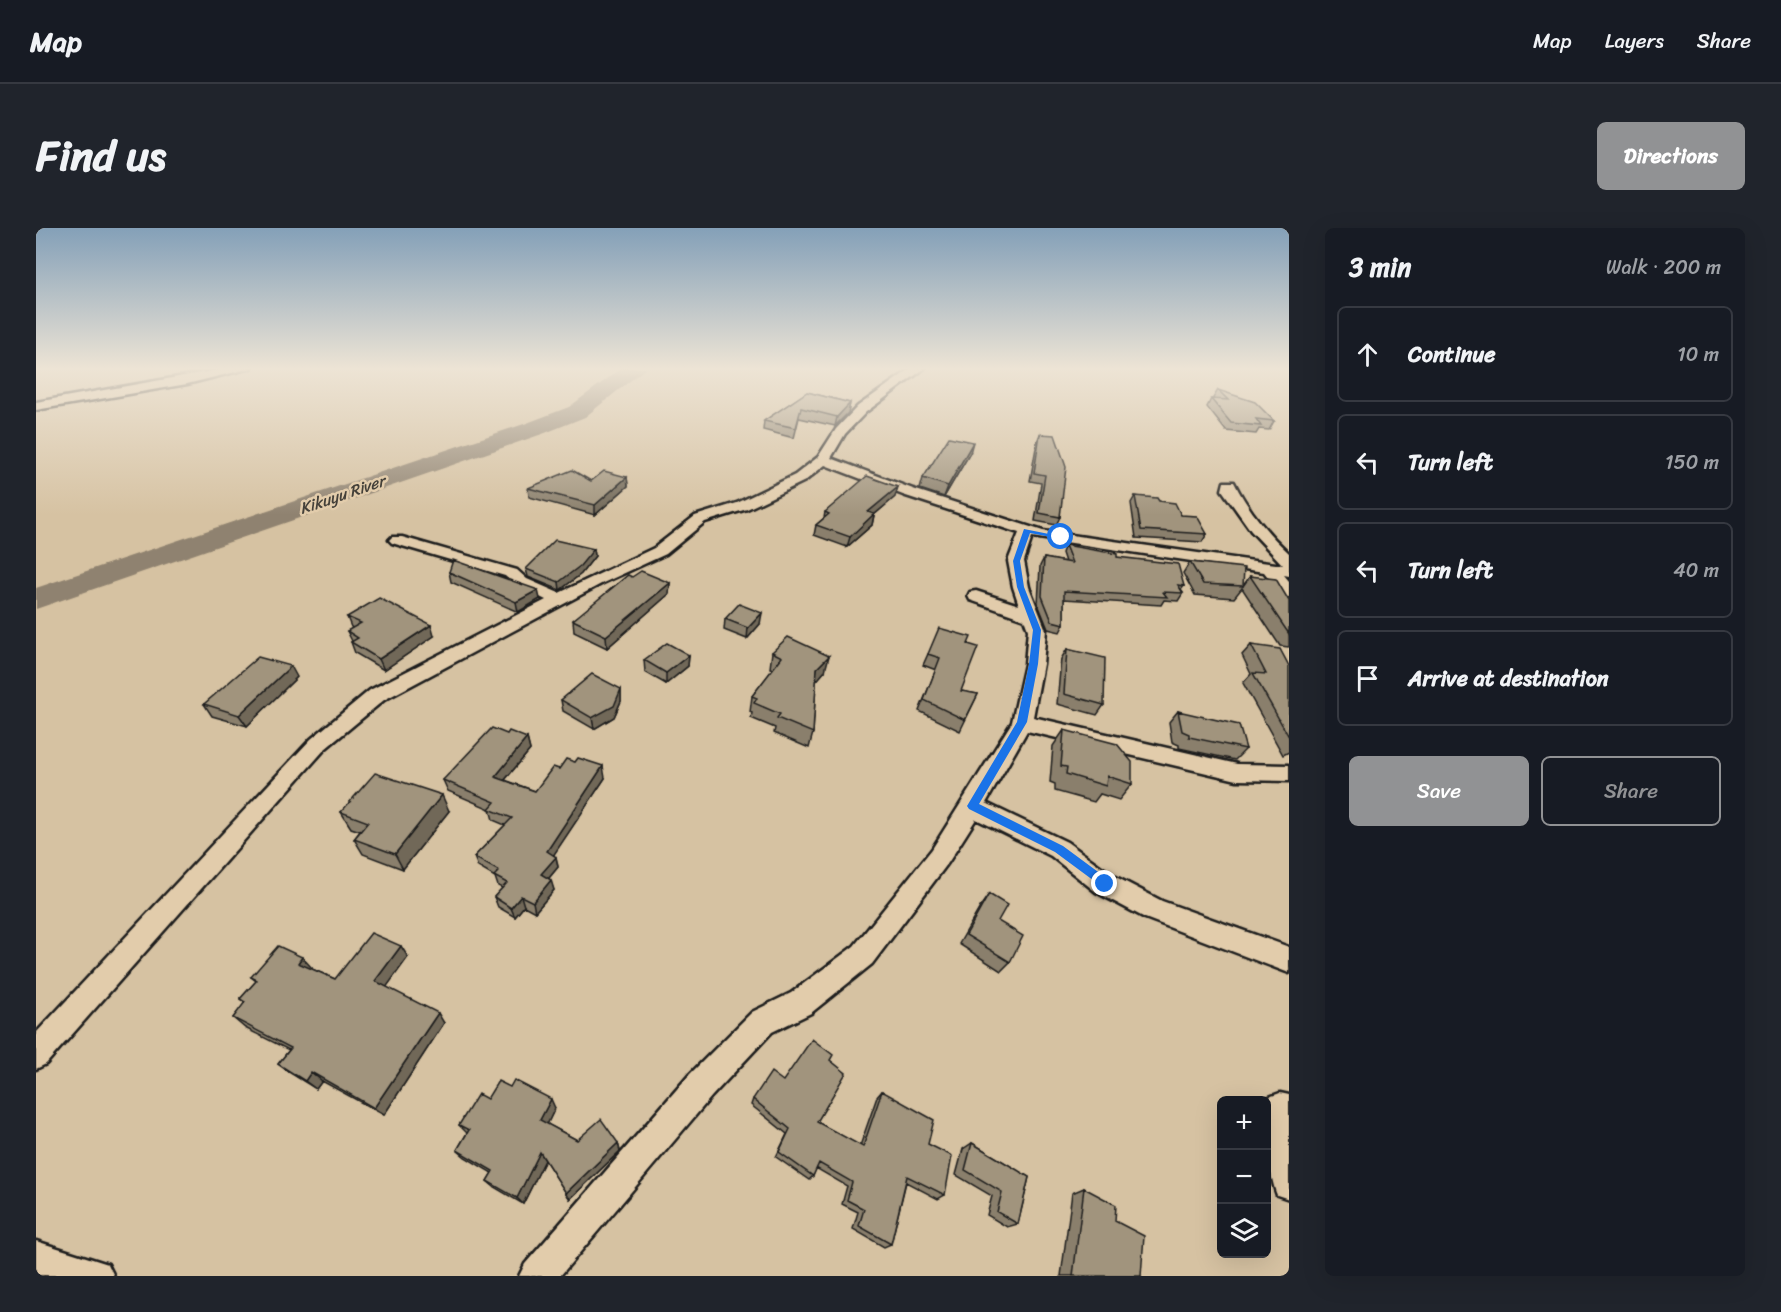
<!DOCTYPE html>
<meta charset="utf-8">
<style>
body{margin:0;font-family:Sriracha,sans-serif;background:#20242c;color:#f1f3f6}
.controls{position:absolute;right:18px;bottom:18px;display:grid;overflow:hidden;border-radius:9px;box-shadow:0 6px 24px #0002}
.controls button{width:54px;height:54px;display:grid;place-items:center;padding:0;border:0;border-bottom:2px solid #363941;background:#171b24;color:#f1f3f6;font:30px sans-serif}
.stop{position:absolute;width:18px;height:18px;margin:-14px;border:4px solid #1a73e8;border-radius:50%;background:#fff}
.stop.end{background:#1a73e8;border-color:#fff;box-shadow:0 2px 6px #0008}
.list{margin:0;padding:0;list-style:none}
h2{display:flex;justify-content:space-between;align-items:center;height:78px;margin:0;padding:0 24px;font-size:26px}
h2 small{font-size:20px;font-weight:400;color:#9ea1a6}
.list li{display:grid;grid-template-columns:39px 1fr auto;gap:18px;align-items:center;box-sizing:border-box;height:96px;margin:0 12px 12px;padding:0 12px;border:2px solid #363941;border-radius:9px}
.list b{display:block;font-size:22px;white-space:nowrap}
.list em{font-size:20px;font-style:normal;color:#9ea1a6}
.actions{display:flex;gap:12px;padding:18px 24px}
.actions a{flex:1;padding:14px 0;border:2px solid #919294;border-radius:9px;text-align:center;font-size:21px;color:#919294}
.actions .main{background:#919294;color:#fff}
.icon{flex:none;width:33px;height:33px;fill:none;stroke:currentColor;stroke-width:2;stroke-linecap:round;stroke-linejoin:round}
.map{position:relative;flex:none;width:1253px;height:1048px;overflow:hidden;border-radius:9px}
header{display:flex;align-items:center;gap:36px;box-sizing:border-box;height:84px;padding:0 30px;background:#171b24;border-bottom:2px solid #363941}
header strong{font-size:28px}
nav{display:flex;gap:33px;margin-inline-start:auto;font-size:21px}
.intro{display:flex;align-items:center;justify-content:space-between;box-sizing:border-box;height:144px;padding:0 36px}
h1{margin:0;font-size:42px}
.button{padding:15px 27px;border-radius:9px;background:#919294;color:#fff;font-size:21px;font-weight:700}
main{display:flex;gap:36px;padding:0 36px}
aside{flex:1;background:#171b24;border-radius:9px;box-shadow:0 6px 24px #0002}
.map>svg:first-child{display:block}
</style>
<header>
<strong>Map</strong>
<nav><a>Map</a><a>Layers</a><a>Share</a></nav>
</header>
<div class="intro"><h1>Find us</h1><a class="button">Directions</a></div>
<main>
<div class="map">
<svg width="1253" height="1048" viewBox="0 0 1253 1048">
<rect width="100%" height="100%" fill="#d6c2a2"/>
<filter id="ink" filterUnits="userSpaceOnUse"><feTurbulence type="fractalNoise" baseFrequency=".0167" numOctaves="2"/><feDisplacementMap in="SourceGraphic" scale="12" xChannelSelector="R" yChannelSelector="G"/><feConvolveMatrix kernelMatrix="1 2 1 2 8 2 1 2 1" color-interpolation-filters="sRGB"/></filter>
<g filter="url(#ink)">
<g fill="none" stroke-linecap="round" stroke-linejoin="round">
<path fill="#8f826f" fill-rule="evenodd" d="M 586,140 L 610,140 L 549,189 L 509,205 L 0,381 L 0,360 L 491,195 L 533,179 Z"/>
<g stroke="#1c1c1c" stroke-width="5">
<path id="street" d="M 193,140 L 215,140 L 151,156 L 0,182 L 0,174 Z
M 876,140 L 889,140 L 830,184 L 809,206 L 795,230 L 877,261 L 1007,303 L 1247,337 L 1215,303 L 1186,262 L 1188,254 L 1198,254 C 1211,280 1231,305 1253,325 L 1253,348 L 1248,347 L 1253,353 L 1253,369 L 1247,368 L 1228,344 L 996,309 L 988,333 L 993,359 L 1010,402 L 1007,436 L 997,489 L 1201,536 L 1253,537 L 1253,553 L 1201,552 L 991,503 L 950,575 L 1031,614 L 1078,648 L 1126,673 L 1253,719 L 1253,745 L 1109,690 L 1060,664 L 1015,628 L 940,591 L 912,635 L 836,736 L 775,785 L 736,804 L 676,868 L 524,1048 L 483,1048 L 489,1036 L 654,846 L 716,784 L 755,765 L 818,718 L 896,621 L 976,494 L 989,436 L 992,402 L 988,391 L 934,372 L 932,368 L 934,364 L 940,363 L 983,377 L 977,359 L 972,333 L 983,305 L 867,267 L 789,237 L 769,253 L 711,281 L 669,294 L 630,326 L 567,355 L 348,472 L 289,521 L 10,836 L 0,841 L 0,805 L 275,511 L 334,462 L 510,372 L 479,357 L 469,348 L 356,315 L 353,312 L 356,309 L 366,309 L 481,342 L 491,351 L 523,365 L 618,320 L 659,288 L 701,275 L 759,247 L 782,229 L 800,201 L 822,178 Z
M 1244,865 L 1253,867 L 1253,971 L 1241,967 C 1233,947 1225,889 1233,869 Z
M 0,1013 L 72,1036 L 78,1048 L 0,1047 Z"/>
</g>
<use href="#street" fill="#e2ccab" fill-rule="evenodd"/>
</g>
<path fill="#8a7f6c" stroke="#1c1c1c" stroke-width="1.5" d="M 1182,162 L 1238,193 L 1233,202 L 1223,201 L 1220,206 L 1190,203 L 1171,179 L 1175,171 L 1178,172 L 1177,170 Z
M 771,164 L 814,175 L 812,185 L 799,198 L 763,190 L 758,210 L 727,202 L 728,193 Z
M 1004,206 L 1024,289 L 1020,297 L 999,293 L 1005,255 L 994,253 L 1001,214 Z
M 934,225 L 908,269 L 884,261 L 887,250 Z
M 591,249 L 592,258 L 559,287 L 493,269 L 492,260 Z
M 1099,268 L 1123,273 L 1145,287 L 1171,306 L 1166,314 L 1100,310 L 1095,275 Z
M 859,269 L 838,287 L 836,297 L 811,319 L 778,307 L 780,297 L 788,290 L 789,284 Z
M 1029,317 L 1081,329 L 1148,358 L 1145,362 L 1147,365 L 1142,373 L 1128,372 L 1125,377 L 1028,371 L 1028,396 L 1024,404 L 1012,401 L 1002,376 L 1004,338 L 1008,330 L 1029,334 L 1026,325 Z
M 558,321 L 559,328 L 545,346 L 524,362 L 492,349 L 490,341 Z
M 1154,334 L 1207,358 L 1214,348 L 1253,373 L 1253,419 L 1244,418 L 1206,360 L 1198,370 L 1159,367 L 1147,345 Z
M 413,344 L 504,371 L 482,384 L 415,354 Z
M 596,349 L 634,355 L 633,366 L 571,420 L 538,404 L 537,392 Z
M 311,389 L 398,408 L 348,442 L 319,425 L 315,414 L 316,413 L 311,403 L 317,400 L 315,399 Z
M 689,391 L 724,396 L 711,411 L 688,402 Z
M 932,416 L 925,463 L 942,466 L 924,503 L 883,483 L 900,442 L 887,437 L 892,426 Z
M 1215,417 L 1253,438 L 1253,524 L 1247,527 L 1207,455 L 1215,446 L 1206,427 Z
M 1031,421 L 1068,477 L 1061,487 L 1021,476 L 1025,431 Z
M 736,424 L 789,443 L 780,453 L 777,505 L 773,520 L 738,505 L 739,500 L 715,490 L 716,485 L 714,484 L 716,468 L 737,441 L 734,440 Z
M 653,427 L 652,438 L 630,456 L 609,444 L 608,432 Z
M 261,449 L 211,498 L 176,488 L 168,476 Z
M 585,461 L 585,473 L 578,489 L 558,501 L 527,483 L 525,472 Z
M 1142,483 L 1210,521 L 1199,532 L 1143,520 L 1143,517 L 1136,514 L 1133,494 Z
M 1028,502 L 1096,556 L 1083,572 L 1064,566 L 1058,574 L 1019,563 L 1019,556 L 1014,554 L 1017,518 Z
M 471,506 L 491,510 L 494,522 L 469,552 L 499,563 L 523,541 L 569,550 L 517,627 L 520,629 L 522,639 L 513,650 L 518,662 L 499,684 L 488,678 L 479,689 L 462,679 L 458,669 L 466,660 L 462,658 L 459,649 L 442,639 L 438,629 L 469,597 L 457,592 L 454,581 L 412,563 L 407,552 Z
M 413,583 L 367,641 L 327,626 L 318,611 L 324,603 L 315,600 L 305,584 Z
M 953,666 L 962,693 L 974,734 L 965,743 L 923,716 L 946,676 Z
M 372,729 L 350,759 L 408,795 L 348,887 L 286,853 L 280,861 L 254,845 L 242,836 L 253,822 L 209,800 L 197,790 L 209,775 L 204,771 L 220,753 L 215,749 L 276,740 L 276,741 L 299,751 Z
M 794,833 L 781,894 L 824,918 L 841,869 L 846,863 L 892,916 L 909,967 L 902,971 L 870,954 L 855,1016 L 848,1019 L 817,1001 L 822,984 L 806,976 L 811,958 L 780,940 L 777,948 L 773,952 L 740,929 L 751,906 L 715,877 L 717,871 L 747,853 Z
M 474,859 L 519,880 L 511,896 L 541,912 L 582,915 L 584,923 L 534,971 L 509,932 L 487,976 L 458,959 L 451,953 L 456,945 L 429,929 L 421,922 L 431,905 L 423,897 L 451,871 Z
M 936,915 L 993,949 L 982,996 L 971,999 L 951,987 L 956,968 L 920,947 L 927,921 Z
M 1048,960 L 1105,1048 L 1025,1048 L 1036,965 Z"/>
<path fill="#716858" stroke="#1c1c1c" stroke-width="1.5" d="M 814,175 L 812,185 L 799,198 L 801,189 Z
M 937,214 L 934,225 L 908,269 L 912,258 Z
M 591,249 L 592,258 L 559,287 L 559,277 Z
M 862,259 L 859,269 L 838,287 L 836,297 L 811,319 L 814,309 L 832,284 Z
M 558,321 L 559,328 L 545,346 L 524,362 L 523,354 Z
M 634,355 L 633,366 L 571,420 L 570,408 Z
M 502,362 L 504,371 L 482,384 L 480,374 Z
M 726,385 L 724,396 L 711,411 L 712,400 Z
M 395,397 L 398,408 L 348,442 L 343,431 Z
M 653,427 L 652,438 L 630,456 L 630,445 Z
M 793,428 L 789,443 L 778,456 L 781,440 Z
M 255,438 L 261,449 L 211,498 L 203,487 Z
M 585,461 L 585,473 L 578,489 L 558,501 L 556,490 Z
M 491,510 L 494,522 L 462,560 L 459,549 Z
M 567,538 L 569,550 L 513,634 L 511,623 Z
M 406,567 L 413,583 L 367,641 L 359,626 Z
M 520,629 L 522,639 L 508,656 L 505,646 Z
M 515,652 L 518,662 L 499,684 L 497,674 Z
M 485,668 L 488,678 L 479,689 L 475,680 Z
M 365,718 L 372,729 L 347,764 L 339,753 Z
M 266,729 L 276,740 L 272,745 L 262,735 Z
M 402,785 L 408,795 L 348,887 L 338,880 Z
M 275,844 L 286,853 L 280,861 L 269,853 Z
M 515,871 L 519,880 L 509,901 L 504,892 Z
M 582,915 L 584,923 L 534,971 L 530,965 Z
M 504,924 L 509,932 L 487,976 L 481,970 Z"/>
<path fill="#a1947d" stroke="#1c1c1c" stroke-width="1.5" d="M 1182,162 L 1219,174 L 1238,193 L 1220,191 L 1225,198 L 1195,195 L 1175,171 L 1192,172 Z
M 771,164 L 814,175 L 801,189 L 765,180 L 760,200 L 728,193 Z
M 1004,206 L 1019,207 L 1030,239 L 1024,289 L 1003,285 L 1009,247 L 998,245 Z
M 913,209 L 937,214 L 912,258 L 887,250 Z
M 536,242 L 555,253 L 568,243 L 591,249 L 559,277 L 492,260 Z
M 831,248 L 862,259 L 832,284 L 838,286 L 814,309 L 780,297 L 793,286 L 789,284 Z
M 1099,268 L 1121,270 L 1123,273 L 1139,275 L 1145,287 L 1161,288 L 1171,306 L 1105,302 Z
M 519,312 L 558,321 L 544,338 L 523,354 L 490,341 Z
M 1029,317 L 1081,326 L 1081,329 L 1142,336 L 1148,358 L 1142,357 L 1147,365 L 1127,364 L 1131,369 L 1028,363 L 1028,396 L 1016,393 L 1006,368 L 1008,330 L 1036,335 Z
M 417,332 L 502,362 L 480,374 L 413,344 Z
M 1154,334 L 1208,340 L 1207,358 L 1167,356 Z
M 605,343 L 634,355 L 570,408 L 537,392 L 592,347 L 596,349 Z
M 1214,348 L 1240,351 L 1253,373 L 1253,406 Z
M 343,370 L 395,397 L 343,431 L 315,414 L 322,410 L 311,403 L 325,395 L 311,389 Z
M 703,376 L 726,385 L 712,400 L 689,391 Z
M 903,400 L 935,409 L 932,416 L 942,419 L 925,463 L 942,466 L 929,492 L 888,472 L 904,430 L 892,426 Z
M 752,409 L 793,428 L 781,440 L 777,505 L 741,490 L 744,486 L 718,475 L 721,470 L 716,468 L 746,429 L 736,424 Z
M 631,415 L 653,427 L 630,445 L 608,432 Z
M 1215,417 L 1244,421 L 1253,438 L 1253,509 L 1217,445 L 1230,446 Z
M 1031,421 L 1069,430 L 1068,477 L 1028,466 Z
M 222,429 L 255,438 L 203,487 L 168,476 Z
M 556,446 L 585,461 L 578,478 L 556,490 L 525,472 Z
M 1142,483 L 1203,497 L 1210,521 L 1153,509 L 1153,506 L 1146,503 Z
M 456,500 L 471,506 L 473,503 L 491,510 L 459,549 L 499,563 L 517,539 L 523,541 L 530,531 L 539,534 L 542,530 L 567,538 L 511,623 L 520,629 L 505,646 L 515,652 L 497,674 L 485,668 L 475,680 L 458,669 L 471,655 L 458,648 L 463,643 L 438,629 L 476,590 L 453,581 L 459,574 L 407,552 Z
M 1028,502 L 1081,516 L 1096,534 L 1096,556 L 1071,548 L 1070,558 L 1030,546 L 1031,539 L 1025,538 Z
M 339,545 L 406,567 L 359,626 L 318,611 L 332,594 L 305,584 Z
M 953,666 L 971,677 L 962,693 L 987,708 L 974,734 L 930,707 Z
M 335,705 L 365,718 L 339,753 L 402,785 L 338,880 L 275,844 L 269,853 L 242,836 L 255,820 L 197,790 L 209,774 L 204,771 L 221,752 L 215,749 L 242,718 L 266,729 L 262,735 L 299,751 Z
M 776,811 L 797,827 L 794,832 L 810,845 L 781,894 L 827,919 L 846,863 L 898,892 L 892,916 L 916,928 L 909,967 L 871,948 L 855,1016 L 823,998 L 828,981 L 811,972 L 816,954 L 783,935 L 777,948 L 743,924 L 754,901 L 717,871 L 735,844 L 747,853 Z
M 478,852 L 515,871 L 504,892 L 541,912 L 565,891 L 582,915 L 530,965 L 504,924 L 481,970 L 451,953 L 457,943 L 421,922 L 433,902 L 423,897 L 442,866 L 451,871 L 462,853 L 474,859 Z
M 936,915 L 993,949 L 982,996 L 961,984 L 966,964 L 929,942 Z
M 1048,960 L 1080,977 L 1079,993 L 1108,1008 L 1105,1048 L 1037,1048 Z"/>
</g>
<linearGradient id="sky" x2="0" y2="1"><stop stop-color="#84a0b8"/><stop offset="0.49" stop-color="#ede4d5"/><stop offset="1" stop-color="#ede4d5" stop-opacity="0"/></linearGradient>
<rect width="1253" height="287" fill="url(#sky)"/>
<path fill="#1a73e8" d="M 988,301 L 1028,309 L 1025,311 L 994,305 L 984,333 L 988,359 L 1005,402 L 1002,436 L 991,494 L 943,576 L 1027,618 L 1073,652 L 1075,656 L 1069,661 L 1019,624 L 933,581 L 931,578 L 981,494 L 993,436 L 997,402 L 981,359 L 977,333 Z"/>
<g text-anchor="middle" stroke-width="5" stroke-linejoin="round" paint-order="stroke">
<g font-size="16" font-style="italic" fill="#444039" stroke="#e2ccab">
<text transform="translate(306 266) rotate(-19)" y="6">Kikuyu River</text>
</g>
</g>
</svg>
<div class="controls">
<button>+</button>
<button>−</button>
<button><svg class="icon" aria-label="layers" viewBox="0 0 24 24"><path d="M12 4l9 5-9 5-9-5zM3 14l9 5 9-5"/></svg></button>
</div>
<div class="stop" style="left:1025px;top:309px"></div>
<div class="stop end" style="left:1069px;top:656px"></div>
</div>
<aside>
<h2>3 min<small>Walk · 200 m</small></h2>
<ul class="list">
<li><svg class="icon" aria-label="ahead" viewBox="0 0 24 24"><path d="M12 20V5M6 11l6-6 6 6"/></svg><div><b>Continue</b></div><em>10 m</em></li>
<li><svg class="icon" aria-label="left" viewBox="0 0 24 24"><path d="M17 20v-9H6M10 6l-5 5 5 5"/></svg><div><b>Turn left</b></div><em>150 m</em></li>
<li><svg class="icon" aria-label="left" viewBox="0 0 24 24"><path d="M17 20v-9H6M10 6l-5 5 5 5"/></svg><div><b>Turn left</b></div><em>40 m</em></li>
<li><svg class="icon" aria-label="arrive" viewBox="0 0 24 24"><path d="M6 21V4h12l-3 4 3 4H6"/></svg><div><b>Arrive at destination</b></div></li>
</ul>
<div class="actions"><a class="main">Save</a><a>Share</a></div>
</aside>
</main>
